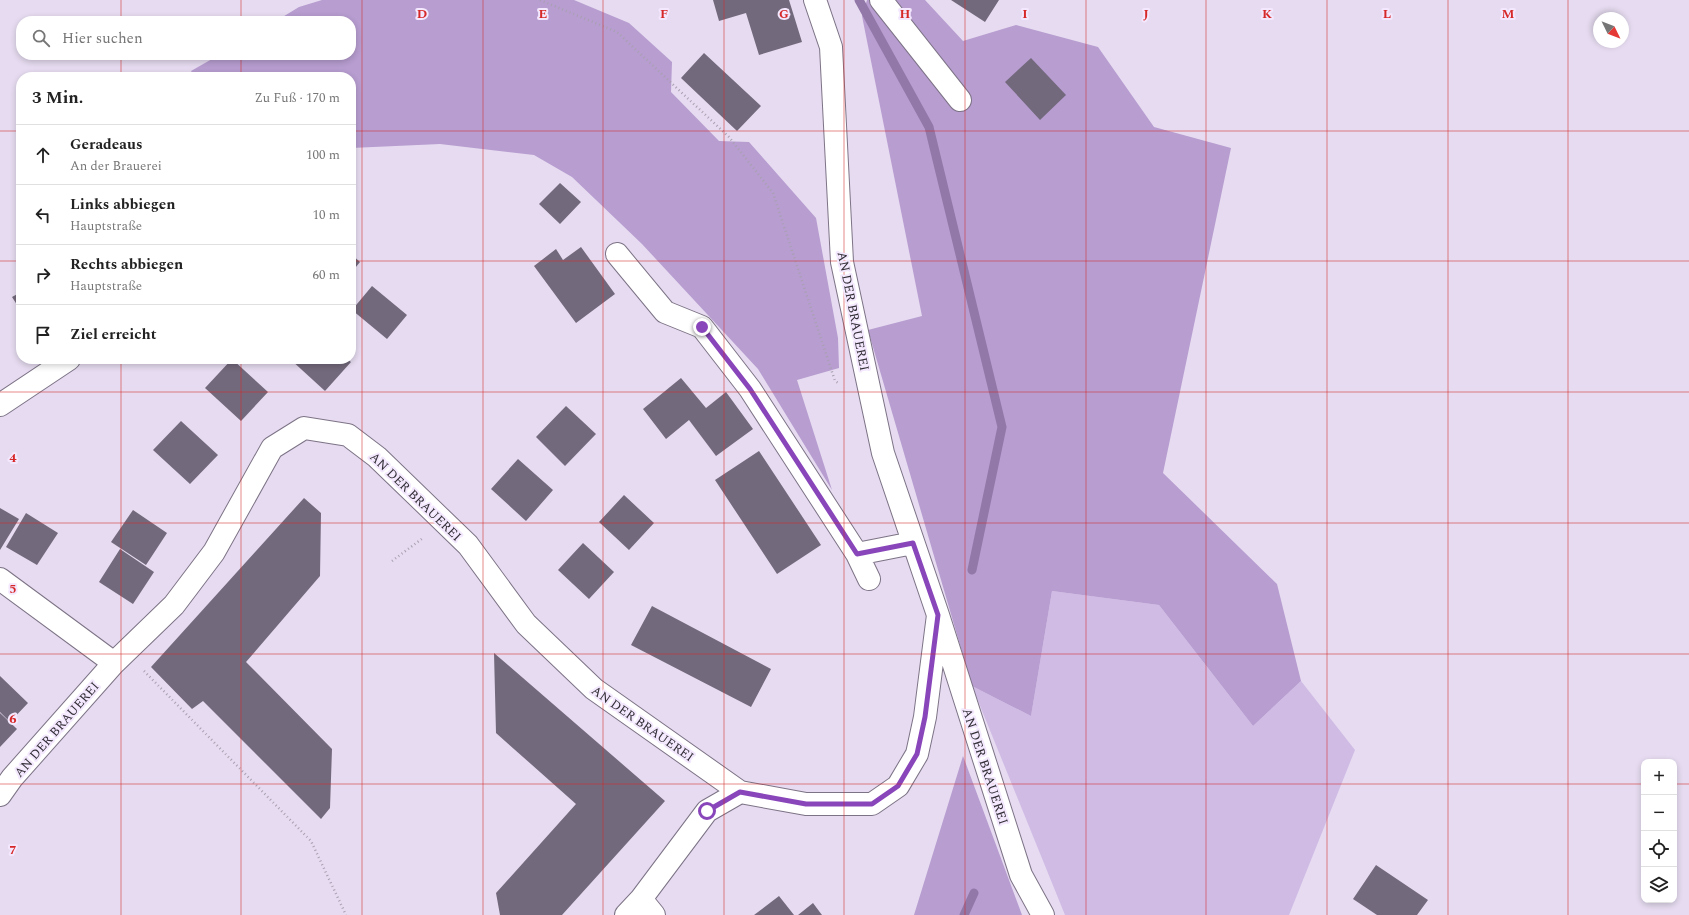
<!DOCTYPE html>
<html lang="de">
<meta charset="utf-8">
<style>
body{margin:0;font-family:Spectral,serif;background:#f2f2f2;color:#222}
.controls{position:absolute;right:12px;bottom:12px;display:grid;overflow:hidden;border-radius:8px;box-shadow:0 2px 6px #0003}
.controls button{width:36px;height:36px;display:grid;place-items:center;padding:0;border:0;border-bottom:1px solid #e0e0e0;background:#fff;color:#222;font:20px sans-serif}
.compass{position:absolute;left:1593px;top:12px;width:36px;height:36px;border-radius:50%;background:#fff;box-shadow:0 2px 6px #0003;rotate:133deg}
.stop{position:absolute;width:12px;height:12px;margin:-9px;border:3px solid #8946ba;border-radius:50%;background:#fff}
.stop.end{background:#8946ba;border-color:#fff;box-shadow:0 1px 4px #0008}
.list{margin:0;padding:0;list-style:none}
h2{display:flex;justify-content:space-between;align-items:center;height:52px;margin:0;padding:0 16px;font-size:17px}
h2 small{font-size:13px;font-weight:400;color:#767676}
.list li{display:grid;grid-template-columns:26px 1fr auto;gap:12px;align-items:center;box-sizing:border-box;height:60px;padding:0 16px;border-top:1px solid #e0e0e0}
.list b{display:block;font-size:15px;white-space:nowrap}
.list p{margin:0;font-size:13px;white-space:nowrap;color:#767676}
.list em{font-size:13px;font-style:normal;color:#767676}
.icon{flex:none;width:22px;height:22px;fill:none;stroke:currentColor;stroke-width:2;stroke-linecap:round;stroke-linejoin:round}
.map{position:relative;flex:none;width:1689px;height:915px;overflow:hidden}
.search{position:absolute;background:#fff;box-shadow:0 2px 6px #0003;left:16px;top:16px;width:340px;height:44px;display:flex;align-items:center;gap:10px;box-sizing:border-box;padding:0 14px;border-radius:16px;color:#767676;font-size:15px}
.panel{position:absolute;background:#fff;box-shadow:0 2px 6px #0003;left:16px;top:72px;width:340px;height:292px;border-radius:16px}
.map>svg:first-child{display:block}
</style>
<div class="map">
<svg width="1689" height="915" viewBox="0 0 1689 915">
<rect width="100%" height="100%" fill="#e6dbf0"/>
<path fill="#d0bbe5" d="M 1052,591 L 1159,605 L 1253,726 L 1301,681 L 1355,750 L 1289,915 L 1065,915 L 972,686 L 1031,716 Z"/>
<path fill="#b79dd0" d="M 322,0 L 574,0 L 629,23 L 672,62 L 671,92 L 719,141 L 749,142 L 816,218 L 838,338 L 839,368 L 797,380 L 832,490 L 758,369 L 642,244 L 572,177 L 534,155 L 440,144 L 351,148 L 351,77 L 195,77 L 191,71 L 219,55 L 351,55 L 351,21 L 276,21 L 299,7 Z
M 867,0 L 925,0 L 963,41 L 1016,25 L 1098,47 L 1154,127 L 1231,148 L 1163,473 L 1277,584 L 1301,681 L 1253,726 L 1159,605 L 1052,591 L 1031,716 L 972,686 L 868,330 L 922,316 L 862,16 Z
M 963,756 L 1022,915 L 914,915 Z"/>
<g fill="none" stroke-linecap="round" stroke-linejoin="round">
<path stroke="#9178a8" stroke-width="9" d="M 859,0 L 929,127 L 1002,427 L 972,570
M 964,915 L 974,893"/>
</g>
<path fill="#73697c" d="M 713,0 L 789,0 L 802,42 L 759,55 L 746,13 L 719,21 Z
M 951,0 L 999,0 L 985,22 Z
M 704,53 L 761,106 L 737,131 L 681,78 Z
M 1031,58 L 1066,95 L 1040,120 L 1005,82 Z
M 560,183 L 581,202 L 560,224 L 539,204 Z
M 581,247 L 615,294 L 576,323 L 534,266 L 556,249 L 563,260 Z
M 351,254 L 360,262 L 351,273 Z
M 372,286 L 407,315 L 387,339 L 352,310 Z
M 21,292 L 21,311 L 12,297 Z
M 232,359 L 268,392 L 241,421 L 205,388 Z
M 290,359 L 347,359 L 351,362 L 325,391 Z
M 681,378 L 706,408 L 726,392 L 753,429 L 716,456 L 689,420 L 666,439 L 643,409 Z
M 566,406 L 596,434 L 565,466 L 536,437 Z
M 181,421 L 218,455 L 190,484 L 153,450 Z
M 759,451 L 821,545 L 777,574 L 715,480 Z
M 518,459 L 553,490 L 526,521 L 491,489 Z
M 624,495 L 654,523 L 629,550 L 599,522 Z
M 304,498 L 321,513 L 320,576 L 246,662 L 332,749 L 330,808 L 321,819 L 203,701 L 192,709 L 151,667 Z
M 0,508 L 19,519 L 0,550 Z
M 133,510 L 167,533 L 146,565 L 111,542 Z
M 26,513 L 58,533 L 37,565 L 6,547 Z
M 583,543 L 614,572 L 589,599 L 558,570 Z
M 120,549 L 154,572 L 133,604 L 99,582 Z
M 652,606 L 771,669 L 751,707 L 631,645 Z
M 494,653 L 665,801 L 562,915 L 500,915 L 496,893 L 576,804 L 496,733 Z
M 0,676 L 28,703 L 10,722 L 0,712 Z
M 0,713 L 17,729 L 0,747 Z
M 1376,865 L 1428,900 L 1417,915 L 1377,915 L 1353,899 Z
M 779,896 L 794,915 L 754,915 Z
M 813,903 L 822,915 L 798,915 Z"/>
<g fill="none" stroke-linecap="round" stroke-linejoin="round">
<g stroke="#7d7386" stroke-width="24">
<path id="minor" d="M 815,0 L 831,47 L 842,262 L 883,453 L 938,615 L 1021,875 L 1043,915
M 881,0 L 960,100
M 617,254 L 665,312 L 702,327 L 750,389 L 857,554 L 869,579
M 0,405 L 69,359
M 857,554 L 913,543
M 0,579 L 114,663
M 0,795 L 12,778 L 114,663 L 174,605 L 214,552 L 272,448 L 304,428 L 348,435 L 377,457 L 468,545 L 526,624 L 594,689 L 740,792 L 806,804 L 872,804 L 898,786 L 917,754 L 925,717 L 938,615
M 641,899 L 654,915
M 626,915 L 641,899 L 707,811 L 740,792"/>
</g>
<path stroke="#a9a0b1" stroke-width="2.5" stroke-dasharray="1 3" stroke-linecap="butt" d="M 540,0 L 617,32 L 729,137 L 773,193 L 835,381 L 840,384
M 392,561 L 423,538
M 144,671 L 311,841 L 346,915"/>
<use href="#minor" stroke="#fff" stroke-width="22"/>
</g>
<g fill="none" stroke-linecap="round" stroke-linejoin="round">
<path stroke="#8946ba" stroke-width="5" d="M 702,327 L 750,389 L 857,554 L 913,543 L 938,615 L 925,717 L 917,754 L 898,786 L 872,804 L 806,804 L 740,792 L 707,811"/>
</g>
<path fill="none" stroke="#d62828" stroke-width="1" stroke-opacity="0.55" d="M 121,0 L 121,21M 241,0 L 241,21M 362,0 L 362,915M 483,0 L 483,915M 603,0 L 603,915M 724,0 L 724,915M 844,0 L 844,915M 965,0 L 965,915M 1086,0 L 1086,915M 1206,0 L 1206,915M 1327,0 L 1327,915M 1448,0 L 1448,915M 1568,0 L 1568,915M 121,55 L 121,77M 241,55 L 241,77M 0,131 L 21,131M 351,131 L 1689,131M 0,261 L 21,261M 351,261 L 1689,261M 121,359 L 121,915M 241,359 L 241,915M 0,392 L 1689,392M 0,523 L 1689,523M 0,654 L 1689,654M 0,784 L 1644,784M 1674,784 L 1689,784"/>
<g text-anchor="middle" stroke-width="4" stroke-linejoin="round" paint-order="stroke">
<g font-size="13" fill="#322e36" stroke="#f3e8fe">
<text transform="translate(854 311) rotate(79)" y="5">AN DER BRAUEREI</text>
<text transform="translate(416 496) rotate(44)" y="5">AN DER BRAUEREI</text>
<text transform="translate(643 723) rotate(35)" y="5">AN DER BRAUEREI</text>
<text transform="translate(56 729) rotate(-49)" y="5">AN DER BRAUEREI</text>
<text transform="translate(986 766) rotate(72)" y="5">AN DER BRAUEREI</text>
</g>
</g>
<g font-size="13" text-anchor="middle" font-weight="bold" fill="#d62828" stroke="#f3e8fe" stroke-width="4" stroke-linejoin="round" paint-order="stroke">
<text x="422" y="18">D</text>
<text x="543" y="18">E</text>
<text x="664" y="18">F</text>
<text x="784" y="18">G</text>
<text x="905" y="18">H</text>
<text x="1025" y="18">I</text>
<text x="1146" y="18">J</text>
<text x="1267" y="18">K</text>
<text x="1387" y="18">L</text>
<text x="1508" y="18">M</text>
<text x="13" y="462">4</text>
<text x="13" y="593">5</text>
<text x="13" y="723">6</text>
<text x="13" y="854">7</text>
</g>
</svg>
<div class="controls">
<button>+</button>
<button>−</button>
<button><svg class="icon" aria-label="locate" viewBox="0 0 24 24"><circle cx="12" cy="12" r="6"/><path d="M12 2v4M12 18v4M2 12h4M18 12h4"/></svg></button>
<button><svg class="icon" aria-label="layers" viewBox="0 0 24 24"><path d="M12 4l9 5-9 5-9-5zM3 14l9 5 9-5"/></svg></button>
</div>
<svg class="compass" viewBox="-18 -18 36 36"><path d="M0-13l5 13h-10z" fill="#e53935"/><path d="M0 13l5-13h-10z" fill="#767676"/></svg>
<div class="stop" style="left:707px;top:811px"></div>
<div class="stop end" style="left:702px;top:327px"></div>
<div class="search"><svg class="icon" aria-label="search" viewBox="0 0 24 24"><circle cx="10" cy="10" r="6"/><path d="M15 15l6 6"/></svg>Hier suchen</div>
<section class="panel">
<h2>3 Min.<small>Zu Fuß · 170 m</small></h2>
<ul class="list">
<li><svg class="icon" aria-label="ahead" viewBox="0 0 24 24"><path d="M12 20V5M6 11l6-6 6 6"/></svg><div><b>Geradeaus</b><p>An der Brauerei</p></div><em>100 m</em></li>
<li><svg class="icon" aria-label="left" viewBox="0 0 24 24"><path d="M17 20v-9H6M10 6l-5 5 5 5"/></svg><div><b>Links abbiegen</b><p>Hauptstraße</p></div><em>10 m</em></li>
<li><svg class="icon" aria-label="right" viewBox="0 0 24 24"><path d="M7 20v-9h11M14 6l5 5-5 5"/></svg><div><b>Rechts abbiegen</b><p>Hauptstraße</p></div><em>60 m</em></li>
<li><svg class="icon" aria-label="arrive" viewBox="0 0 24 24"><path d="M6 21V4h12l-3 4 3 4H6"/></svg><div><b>Ziel erreicht</b></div></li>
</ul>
</section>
</div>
